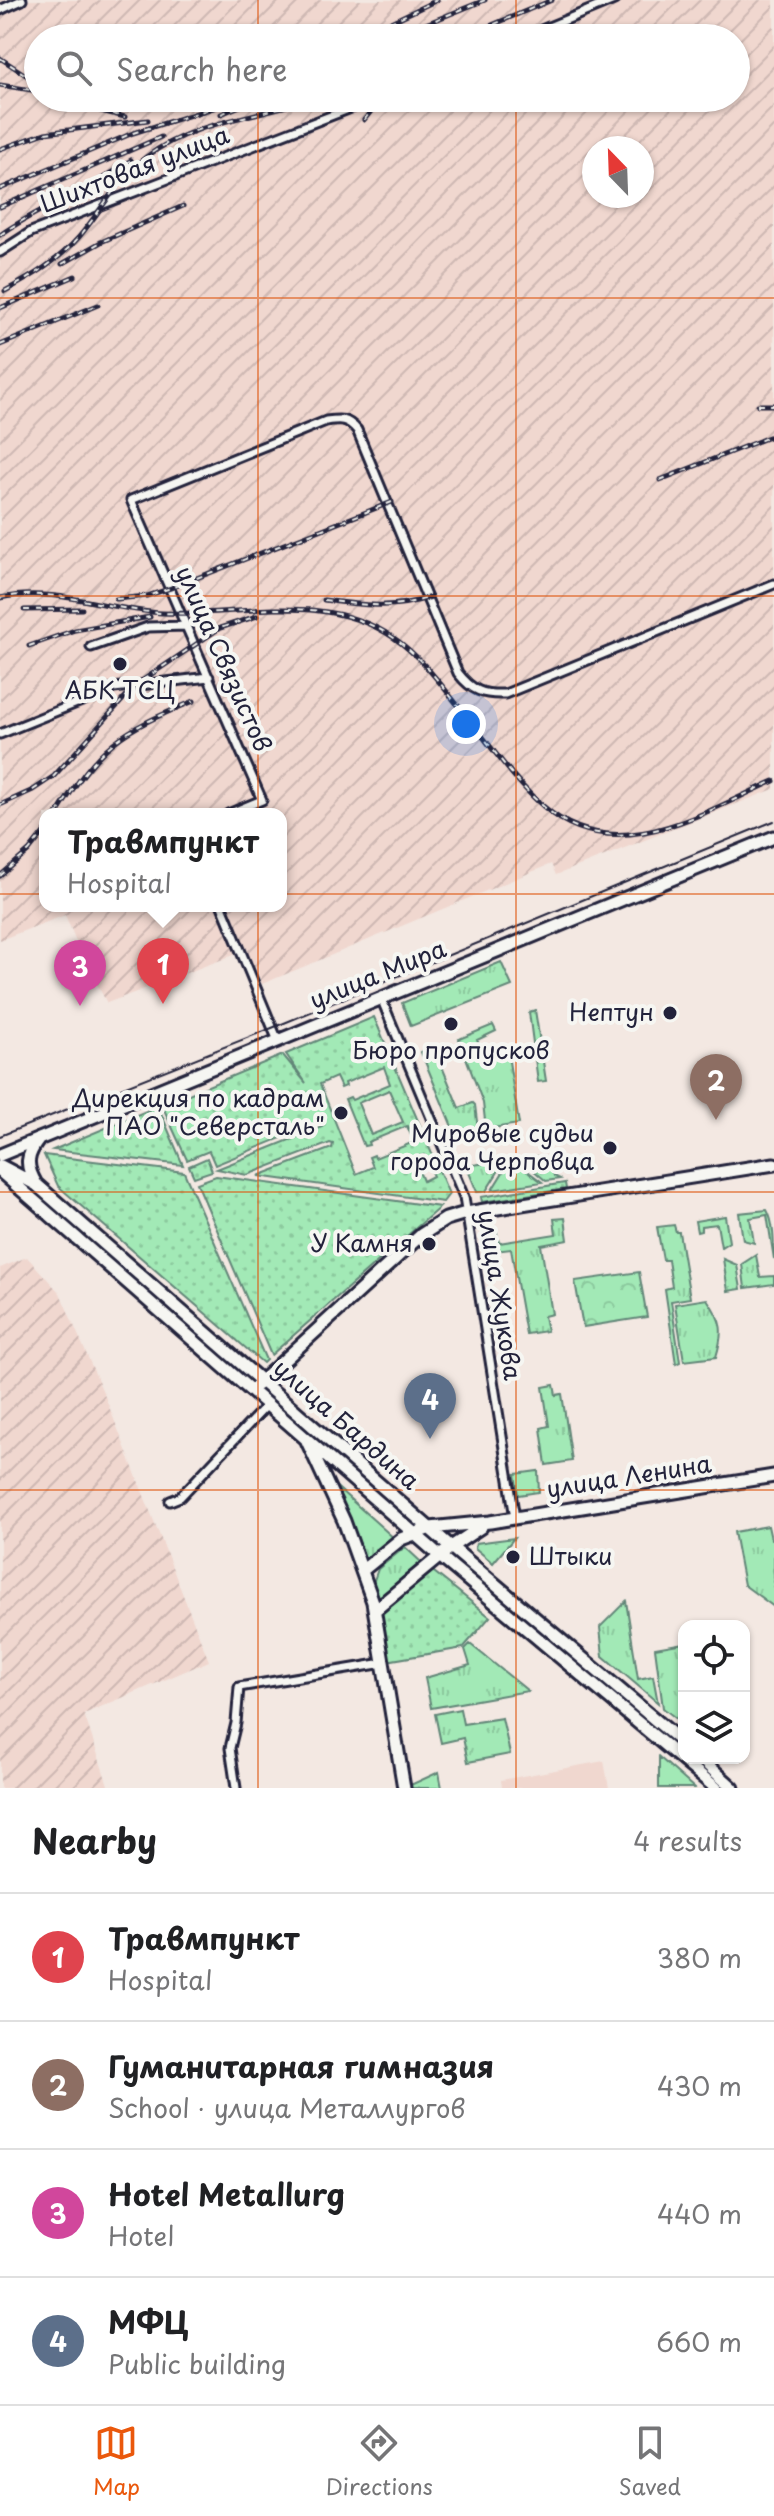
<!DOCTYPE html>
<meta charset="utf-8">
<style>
body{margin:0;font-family:"Playpen Sans",sans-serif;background:#f6f6f6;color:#202124}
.controls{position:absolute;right:24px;bottom:24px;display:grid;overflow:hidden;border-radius:16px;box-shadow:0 2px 6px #0004}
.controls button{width:72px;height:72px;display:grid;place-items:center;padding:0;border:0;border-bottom:2px solid #e0e0e0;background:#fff;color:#202124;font:40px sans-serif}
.compass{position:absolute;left:582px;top:136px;width:72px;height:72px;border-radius:50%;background:#fff;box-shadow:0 2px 6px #0004;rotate:337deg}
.you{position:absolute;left:466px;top:724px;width:28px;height:28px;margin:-20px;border:6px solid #fff;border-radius:50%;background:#1a73e8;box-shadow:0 0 0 12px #1a73e833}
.badge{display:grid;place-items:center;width:52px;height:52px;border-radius:50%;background:#ea580c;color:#fff;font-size:26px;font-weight:700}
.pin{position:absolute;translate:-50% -66px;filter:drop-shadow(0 2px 4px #0008)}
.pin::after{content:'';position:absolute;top:42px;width:28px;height:24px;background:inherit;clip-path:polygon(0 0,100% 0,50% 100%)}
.popup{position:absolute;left:39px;top:808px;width:248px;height:104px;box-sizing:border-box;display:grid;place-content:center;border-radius:16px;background:#fff;filter:drop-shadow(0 2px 6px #0005);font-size:26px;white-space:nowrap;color:#757577}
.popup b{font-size:30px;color:#202124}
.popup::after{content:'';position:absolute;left:50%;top:100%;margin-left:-16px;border:16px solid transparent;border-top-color:#fff}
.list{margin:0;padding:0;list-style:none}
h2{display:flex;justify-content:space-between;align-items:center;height:104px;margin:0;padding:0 32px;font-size:34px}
h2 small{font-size:26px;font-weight:400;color:#757577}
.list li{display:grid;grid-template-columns:52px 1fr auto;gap:24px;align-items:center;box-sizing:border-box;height:128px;padding:0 32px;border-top:2px solid #e0e0e0}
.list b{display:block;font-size:30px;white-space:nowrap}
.list p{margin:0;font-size:26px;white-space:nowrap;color:#757577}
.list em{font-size:26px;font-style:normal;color:#757577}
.icon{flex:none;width:44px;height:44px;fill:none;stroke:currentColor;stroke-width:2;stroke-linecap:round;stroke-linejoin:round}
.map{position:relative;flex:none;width:774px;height:1788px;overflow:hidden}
.search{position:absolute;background:#fff;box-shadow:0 2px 6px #0004;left:24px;right:24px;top:24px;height:88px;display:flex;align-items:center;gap:20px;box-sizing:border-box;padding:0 28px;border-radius:44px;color:#757577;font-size:30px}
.sheet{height:616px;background:#fff}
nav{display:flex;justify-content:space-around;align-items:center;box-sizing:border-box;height:112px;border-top:2px solid #e0e0e0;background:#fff;font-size:22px;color:#757577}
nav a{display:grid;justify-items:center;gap:4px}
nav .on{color:#ea580c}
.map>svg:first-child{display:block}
</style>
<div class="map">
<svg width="774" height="1788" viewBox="0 0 774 1788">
<defs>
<pattern id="industrial-furrows" width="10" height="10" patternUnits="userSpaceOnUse" patternTransform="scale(2)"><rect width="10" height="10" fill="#f0d7cf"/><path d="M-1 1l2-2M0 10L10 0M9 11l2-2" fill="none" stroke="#ceb8b3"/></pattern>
<pattern id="grass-tufts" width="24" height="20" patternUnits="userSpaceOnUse" patternTransform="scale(2)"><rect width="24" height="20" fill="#a2e9b6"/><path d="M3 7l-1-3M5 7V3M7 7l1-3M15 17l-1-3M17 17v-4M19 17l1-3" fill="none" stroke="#8bc89d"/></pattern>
<pattern id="forest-crowns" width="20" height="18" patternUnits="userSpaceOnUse" patternTransform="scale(2)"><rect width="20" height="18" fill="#a2e9b6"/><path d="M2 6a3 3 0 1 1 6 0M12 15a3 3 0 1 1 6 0" fill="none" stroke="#8bc89d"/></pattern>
<pattern id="park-dots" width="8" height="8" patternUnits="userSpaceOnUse" patternTransform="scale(2)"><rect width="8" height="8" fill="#a2e9b6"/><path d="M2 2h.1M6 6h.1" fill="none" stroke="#8bc89d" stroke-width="1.8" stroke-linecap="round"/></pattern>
</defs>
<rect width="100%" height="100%" fill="#f3e8e2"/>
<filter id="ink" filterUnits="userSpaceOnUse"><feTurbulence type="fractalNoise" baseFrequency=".0125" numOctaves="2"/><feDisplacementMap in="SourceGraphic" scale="16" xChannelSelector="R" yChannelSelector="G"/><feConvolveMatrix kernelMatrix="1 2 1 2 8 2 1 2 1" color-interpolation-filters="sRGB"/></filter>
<g filter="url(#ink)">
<path fill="#f0d7cf" d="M 604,1761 L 609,1788 L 502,1788 L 501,1780 Z"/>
<path fill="url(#industrial-furrows)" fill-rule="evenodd" d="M 0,0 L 774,0 L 774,789 L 556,875 L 551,864 L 262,984 L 247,950 L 107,1003 L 85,962 L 65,915 L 0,940 ZM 38,38 L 736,38 L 736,98 L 38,98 ZM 594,148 L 642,148 L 642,196 L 594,196 ZM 45,814 L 281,814 L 281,906 L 45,906 Z
M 27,1257 L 60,1293 L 106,1399 L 209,1661 L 84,1714 L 109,1788 L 0,1788 L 0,1268 Z"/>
<path fill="url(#grass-tufts)" stroke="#628678" stroke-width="2" d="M 501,962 L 512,986 L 411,1026 L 402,1003 Z
M 535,1010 L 546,1081 L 538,1082 L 529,1012 Z
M 493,1025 L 496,1031 L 477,1040 L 485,1057 L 507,1049 L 519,1124 L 486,1129 L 483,1103 L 459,1039 Z
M 434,1047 L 459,1108 L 473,1103 L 475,1105 L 478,1130 L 462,1129 L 462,1133 L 455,1134 L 421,1052 Z
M 539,1156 L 551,1163 L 554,1176 L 560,1179 L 546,1181 L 525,1163 L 524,1158 Z
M 500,1161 L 501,1167 L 486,1191 L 477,1192 L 468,1170 L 473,1165 Z
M 521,1166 L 542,1182 L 492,1190 L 505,1169 Z
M 565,1183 L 566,1189 L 482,1202 L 481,1197 Z
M 53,1206 L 254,1379 L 250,1383 L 49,1211 Z
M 767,1210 C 774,1222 774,1243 774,1259 L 767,1215 L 750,1218 L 754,1243 L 743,1240 L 739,1213 Z
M 725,1216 L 729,1242 L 721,1247 L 717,1224 L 701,1226 L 701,1231 L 697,1232 L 695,1221 Z
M 565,1218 L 568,1240 L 541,1245 L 552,1314 L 544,1316 L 547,1331 L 526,1334 L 511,1249 L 487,1252 L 484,1231 L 496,1229 L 499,1243 L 556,1234 L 554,1219 Z
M 674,1225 L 676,1232 L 679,1232 L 690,1298 L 671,1301 L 680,1362 L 676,1364 L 665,1289 L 672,1287 L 668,1260 L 663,1260 L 657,1227 Z
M 756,1255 L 760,1277 L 774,1276 L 774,1284 L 745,1288 L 742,1264 Z
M 723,1259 L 737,1265 L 741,1289 L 728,1291 Z
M 707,1299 C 723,1322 724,1331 716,1357 L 684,1361 L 675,1304 Z
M 554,1385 L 556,1395 L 562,1394 L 572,1461 L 546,1465 L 541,1428 L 549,1426 L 543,1387 Z
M 312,1429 L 417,1522 L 412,1526 L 308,1433 Z
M 538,1471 L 539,1492 L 518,1495 L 515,1474 Z
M 331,1482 L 396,1540 L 374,1560 L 365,1561 Z
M 768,1526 L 771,1539 L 774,1538 L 774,1607 L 744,1585 L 734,1532 Z
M 514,1538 L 493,1563 L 475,1548 L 476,1543 Z
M 405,1547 L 421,1562 L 379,1598 L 373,1583 L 378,1569 Z
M 626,1601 L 638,1679 L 653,1676 L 658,1703 L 603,1656 L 600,1627 Z
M 684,1643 L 684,1725 L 663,1708 L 655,1648 Z
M 470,1644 L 528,1691 L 431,1708 L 425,1678 L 470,1665 L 465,1649 Z
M 460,1709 L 463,1724 L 502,1718 L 510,1754 L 468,1762 L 463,1738 L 441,1743 L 435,1714 Z
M 659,1757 L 694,1788 L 659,1788 Z
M 439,1772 L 442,1788 L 407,1788 L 406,1787 Z"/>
<path fill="url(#forest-crowns)" stroke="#628678" stroke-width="2" d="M 639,1272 L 647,1317 L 583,1327 L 575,1281 Z"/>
<path fill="url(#park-dots)" stroke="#628678" stroke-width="2" fill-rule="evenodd" d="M 374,1017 L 449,1194 L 443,1202 L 258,1176 L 332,1148 L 333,1144 L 330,1143 L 247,1175 L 217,1169 L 322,1127 L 324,1124 L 320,1122 L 215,1165 L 209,1151 L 187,1160 L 162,1105 L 283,1055 L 306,1083 L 286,1054 ZM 384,1067 L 390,1084 L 352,1100 L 350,1097 L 345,1099 L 364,1146 L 369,1145 L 368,1142 L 407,1126 L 414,1142 L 375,1158 L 374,1155 L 369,1157 L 373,1167 L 356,1174 L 320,1084 L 336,1077 L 341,1088 L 346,1086 L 345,1083 ZM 389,1090 L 403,1122 L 371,1135 L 358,1103 ZM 424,1155 L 433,1176 L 423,1181 L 414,1159 Z
M 158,1106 L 183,1165 L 53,1150 Z
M 44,1155 L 184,1172 L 266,1360 L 263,1363 L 58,1186 Z
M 207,1158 L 212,1171 L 194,1177 L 189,1166 Z
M 216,1176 L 440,1207 L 271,1355 L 197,1183 Z
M 429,1568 L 490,1617 L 463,1648 L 386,1661 L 377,1611 Z"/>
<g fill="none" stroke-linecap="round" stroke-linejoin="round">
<g stroke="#22223b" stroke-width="13">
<path id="street" d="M 0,10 L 22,0
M 522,38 L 614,0
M 0,252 L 31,232 L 377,98
M 91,647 L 148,627 L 187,626
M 0,734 L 114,688 L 209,677
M 228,814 L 262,800 L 131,500 L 326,421 C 340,419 347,418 357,430 L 458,673 C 472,691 483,695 505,694 L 774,584
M 222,906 L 278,1041
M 381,998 L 464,1197 L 515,1518
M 170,1501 L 180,1497 L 267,1405
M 236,1788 L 230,1748 L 236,1723 L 239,1687 L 384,1663"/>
</g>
<g stroke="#22223b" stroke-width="17">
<path id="secondary" d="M 0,1155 L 774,837
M 1,1166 L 37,1185 L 451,1547 L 684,1744
M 0,1171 L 448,1563 L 716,1788
M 36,1184 C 25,1165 26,1156 39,1139
M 257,1385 L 421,1235 L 446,1219 L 466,1213 L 774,1164
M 307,1441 L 344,1521 L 373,1602 L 404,1788
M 363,1570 L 401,1539 L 430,1528 L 490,1522 L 774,1476
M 375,1610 L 451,1547 L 481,1527
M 700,1758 L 733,1788"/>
</g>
<use href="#street" stroke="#f6f6f2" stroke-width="7"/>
<use href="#secondary" stroke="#f6f6f2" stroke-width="11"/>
<path stroke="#22223b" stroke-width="2" d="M 0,1136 L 272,1028 L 774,821"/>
<g stroke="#22223b" stroke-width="5">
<path id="rail" d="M 357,38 L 437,0
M 391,38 L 485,0
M 461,38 L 552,0
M 0,58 L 38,83
M 0,85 L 38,91
M 67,98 L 85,107 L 125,117
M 221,114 L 259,98
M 364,120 L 382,98
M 0,149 L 45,133 L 148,120
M 0,189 L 133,133 L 232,102
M 0,207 L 161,137
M 0,235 C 41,206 90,190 131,160
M 62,264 L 101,242 L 183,206
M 5,291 C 33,276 58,261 79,237 C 101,211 118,178 146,157 C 195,120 257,118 313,98
M 0,308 L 75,276
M 0,345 L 98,305
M 758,405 L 774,405
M 660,480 L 774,435
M 0,598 C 56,586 107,610 162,613 C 240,617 324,590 394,638 C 423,658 445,690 468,718 C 492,747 514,781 543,806 C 614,869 702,813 774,781
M 116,599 L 147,596 L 171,588 L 392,502
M 324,600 C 364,605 391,610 431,597
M 24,610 L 82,609
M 29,646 L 75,630 L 150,617
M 0,805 L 33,790 L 54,776 L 137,684 L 220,628 L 257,616
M 57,814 C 100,744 119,732 194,701
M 0,876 L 29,851 L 45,831"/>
</g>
<use href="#rail" stroke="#f6f6f2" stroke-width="2" stroke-dasharray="6" stroke-linecap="butt"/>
</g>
</g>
<path fill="none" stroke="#de560e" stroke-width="2" stroke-opacity="0.55" d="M 258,0 L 258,38M 516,0 L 516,38M 258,98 L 258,1788M 516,98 L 516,1788M 0,298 L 774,298M 0,596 L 774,596M 0,894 L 774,894M 0,1192 L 774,1192M 0,1490 L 774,1490"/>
<g fill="#22223b" stroke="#f6f6f2" stroke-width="3">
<circle cx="120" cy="664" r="8"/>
<circle cx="670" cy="1013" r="8"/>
<circle cx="451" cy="1024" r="8"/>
<circle cx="341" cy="1113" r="8"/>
<circle cx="610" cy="1148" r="8"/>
<circle cx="429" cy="1244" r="8"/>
<circle cx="513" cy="1557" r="8"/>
</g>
<g text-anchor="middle" stroke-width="8" stroke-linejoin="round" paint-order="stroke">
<g font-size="24" fill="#22223b" stroke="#f6f6f2">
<text transform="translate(135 170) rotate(-21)" y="8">Шихтовая улица</text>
<text transform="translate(223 659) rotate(66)" y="8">улица Связистов</text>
<text transform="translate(378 975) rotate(-22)" y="8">улица Мира</text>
<text transform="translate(499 1295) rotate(81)" y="8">улица Жукова</text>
<text transform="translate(346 1425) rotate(41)" y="8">улица Бардина</text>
<text transform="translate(629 1477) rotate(-9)" y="8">улица Ленина</text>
</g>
<g font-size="24" fill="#22223b" stroke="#f6f6f2" text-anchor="end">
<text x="120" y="699" text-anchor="middle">АБК ТСЦ</text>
<text x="654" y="1021">Нептун</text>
<text x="451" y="1059" text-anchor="middle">Бюро пропусков</text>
<text x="325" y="1107">Дирекция по кадрам<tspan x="325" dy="28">ПАО "Северсталь"</tspan></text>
<text x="594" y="1142">Мировые судьи<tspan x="594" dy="28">города Черповца</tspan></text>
<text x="413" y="1252">У Камня</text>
<text x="529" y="1565" text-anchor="start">Штыки</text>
</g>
</g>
</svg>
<div class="controls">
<button><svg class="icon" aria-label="locate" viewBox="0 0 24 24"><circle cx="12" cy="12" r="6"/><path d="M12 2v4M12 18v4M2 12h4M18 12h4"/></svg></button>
<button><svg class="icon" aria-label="layers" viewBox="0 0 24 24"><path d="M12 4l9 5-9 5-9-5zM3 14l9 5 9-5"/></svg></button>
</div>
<svg class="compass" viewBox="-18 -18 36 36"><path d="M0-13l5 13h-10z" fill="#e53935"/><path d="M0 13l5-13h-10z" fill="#757577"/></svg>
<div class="you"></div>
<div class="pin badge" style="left:163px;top:1004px;background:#e0444e">1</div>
<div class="popup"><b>Травмпункт</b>Hospital</div>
<div class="pin badge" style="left:716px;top:1120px;background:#8d6e63">2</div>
<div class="pin badge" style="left:80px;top:1006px;background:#d1479c">3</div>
<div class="pin badge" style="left:430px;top:1439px;background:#5c6f8a">4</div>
<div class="search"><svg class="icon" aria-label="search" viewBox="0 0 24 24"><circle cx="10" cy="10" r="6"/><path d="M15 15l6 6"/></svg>Search here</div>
</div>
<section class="sheet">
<h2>Nearby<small>4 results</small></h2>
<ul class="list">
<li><span class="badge" style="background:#e0444e">1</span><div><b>Травмпункт</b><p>Hospital</p></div><em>380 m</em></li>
<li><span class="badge" style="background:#8d6e63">2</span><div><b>Гуманитарная гимназия</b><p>School · улица Металлургов</p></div><em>430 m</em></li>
<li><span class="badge" style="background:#d1479c">3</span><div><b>Hotel Metallurg</b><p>Hotel</p></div><em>440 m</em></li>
<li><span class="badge" style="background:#5c6f8a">4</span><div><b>МФЦ</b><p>Public building</p></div><em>660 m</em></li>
</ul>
</section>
<nav>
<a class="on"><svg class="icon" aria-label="map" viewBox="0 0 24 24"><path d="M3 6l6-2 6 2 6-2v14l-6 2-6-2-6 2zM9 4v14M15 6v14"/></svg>Map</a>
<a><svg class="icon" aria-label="directions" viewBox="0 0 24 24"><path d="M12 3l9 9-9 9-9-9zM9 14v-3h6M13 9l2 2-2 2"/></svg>Directions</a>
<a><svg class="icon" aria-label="saved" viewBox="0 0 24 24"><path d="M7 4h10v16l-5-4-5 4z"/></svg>Saved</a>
</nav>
